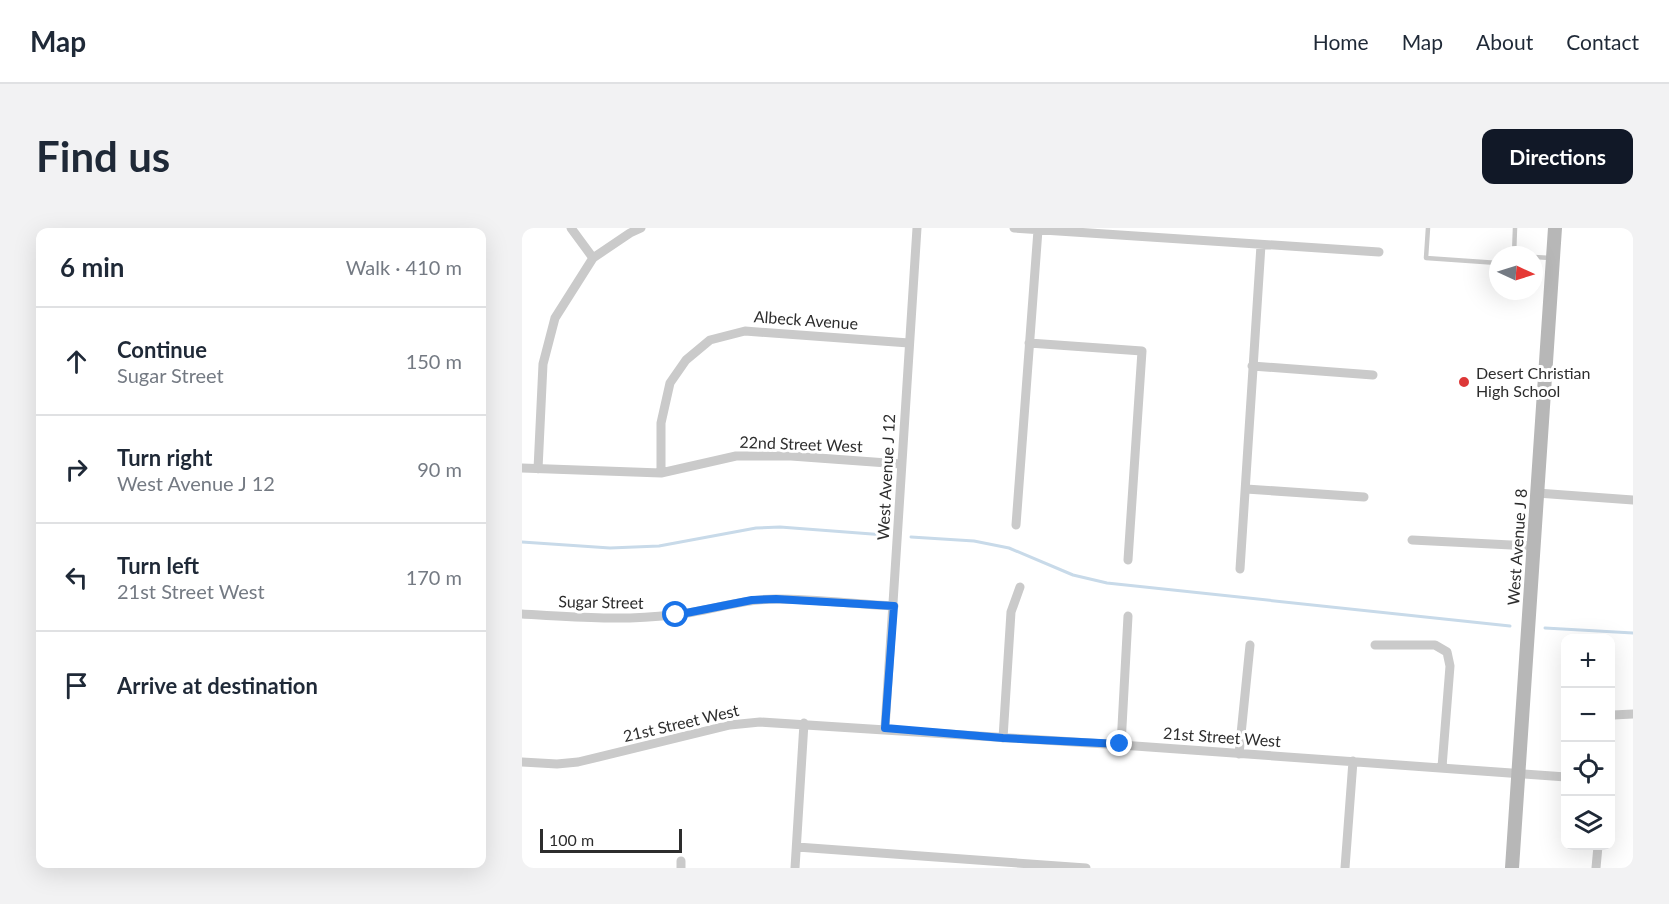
<!DOCTYPE html>
<meta charset="utf-8">
<style>
body{margin:0;font-family:Lato,sans-serif;background:#f2f2f3;color:#1f2937}
.controls{position:absolute;right:18px;bottom:18px;display:grid;overflow:hidden;border-radius:12px;box-shadow:0 6px 24px #0002}
.controls button{width:54px;height:54px;display:grid;place-items:center;padding:0;border:0;border-bottom:2px solid #e0e1e3;background:#fff;color:#1f2937;font:30px sans-serif}
.compass{position:absolute;left:967px;top:18px;width:54px;height:54px;border-radius:50%;background:#fff;box-shadow:0 6px 24px #0002;rotate:94deg}
.scale{position:absolute;left:18px;bottom:15px;width:142px;box-sizing:border-box;padding-left:6px;border:3px solid #2d2d2d;border-top:0;font-size:16px;line-height:21px;white-space:nowrap;color:#2d2d2d;-webkit-text-stroke:4px #fff;paint-order:stroke}
.stop{position:absolute;width:18px;height:18px;margin:-14px;border:4px solid #1a73e8;border-radius:50%;background:#fff}
.stop.end{background:#1a73e8;border-color:#fff;box-shadow:0 2px 6px #0008}
.list{margin:0;padding:0;list-style:none}
h2{display:flex;justify-content:space-between;align-items:center;height:78px;margin:0;padding:0 24px;font-size:26px}
h2 small{font-size:20px;font-weight:400;color:#747a83}
.list li{display:grid;grid-template-columns:39px 1fr auto;gap:18px;align-items:center;box-sizing:border-box;height:108px;padding:0 24px;border-top:2px solid #e0e1e3}
.list b{display:block;font-size:22px;white-space:nowrap}
.list p{margin:0;font-size:20px;white-space:nowrap;color:#747a83}
.list em{font-size:20px;font-style:normal;color:#747a83}
.icon{flex:none;width:33px;height:33px;fill:none;stroke:currentColor;stroke-width:2;stroke-linecap:round;stroke-linejoin:round}
.map{position:relative;flex:none;width:1111px;height:640px;overflow:hidden;border-radius:12px}
header{display:flex;align-items:center;gap:36px;box-sizing:border-box;height:84px;padding:0 30px;background:#fff;border-bottom:2px solid #e0e1e3}
header strong{font-size:28px}
nav{display:flex;gap:33px;margin-inline-start:auto;font-size:21px}
.intro{display:flex;align-items:center;justify-content:space-between;box-sizing:border-box;height:144px;padding:0 36px}
h1{margin:0;font-size:42px}
.button{padding:15px 27px;border-radius:12px;background:#111827;color:#fff;font-size:21px;font-weight:700}
main{display:flex;gap:36px;padding:0 36px}
aside{flex:1;background:#fff;border-radius:12px;box-shadow:0 6px 24px #0002}
.map>svg:first-child{display:block}
</style>
<header>
<strong>Map</strong>
<nav><a>Home</a><a>Map</a><a>About</a><a>Contact</a></nav>
</header>
<div class="intro"><h1>Find us</h1><a class="button">Directions</a></div>
<main>
<aside>
<h2>6 min<small>Walk · 410 m</small></h2>
<ul class="list">
<li><svg class="icon" aria-label="ahead" viewBox="0 0 24 24"><path d="M12 20V5M6 11l6-6 6 6"/></svg><div><b>Continue</b><p>Sugar Street</p></div><em>150 m</em></li>
<li><svg class="icon" aria-label="right" viewBox="0 0 24 24"><path d="M7 20v-9h11M14 6l5 5-5 5"/></svg><div><b>Turn right</b><p>West Avenue J 12</p></div><em>90 m</em></li>
<li><svg class="icon" aria-label="left" viewBox="0 0 24 24"><path d="M17 20v-9H6M10 6l-5 5 5 5"/></svg><div><b>Turn left</b><p>21st Street West</p></div><em>170 m</em></li>
<li><svg class="icon" aria-label="arrive" viewBox="0 0 24 24"><path d="M6 21V4h12l-3 4 3 4H6"/></svg><div><b>Arrive at destination</b></div></li>
</ul>
</aside>
<div class="map">
<svg width="1111" height="640" viewBox="0 0 1111 640">
<rect width="100%" height="100%" fill="#fff"/>
<g fill="none" stroke-linecap="round" stroke-linejoin="round">
<path stroke="#c8dae9" stroke-width="3" d="M 389,309 L 452,313 L 487,320 L 551,347 L 585,355 L 988,398
M 0,314 L 88,320 L 137,318 L 234,300 L 258,299 L 363,307
M 1023,400 L 1111,405"/>
<path stroke="#cacaca" stroke-width="4.5" d="M 906,0 L 904,30 L 976,35
M 992,27 L 993,0
M 1012,29 L 1029,30"/>
<path stroke="#cacaca" stroke-width="9" d="M 49,0 L 71,30
M 492,0 L 857,24
M 507,115 L 620,123 L 606,332
M 730,138 L 851,147
M 0,240 L 139,245 L 214,228 L 269,228 L 379,236
M 16,241 L 21,136 L 33,90 L 71,30 L 108,5 L 119,0
M 139,245 L 139,195 L 148,155 L 164,132 L 188,112 L 223,103 L 387,115
M 724,261 L 842,269
M 1015,265 L 1111,272
M 494,297 L 516,2
M 890,312 L 1011,318
M 718,341 L 739,17
M 0,386 C 50,389 100,393 150,387 C 185,384 218,371 254,371 C 293,371 333,376 372,378
M 853,417 L 913,417 L 925,424 L 928,438 L 920,539
M 1088,491 L 1091,487 L 1111,486
M 363,500 L 395,0
M 481,510 L 489,384 L 498,359
M 599,517 L 606,388
M 717,526 L 728,417
M 0,534 L 35,536 L 56,534 L 208,497 L 238,494 L 599,517 L 1044,549
M 275,619 L 564,640
M 159,640 L 159,633
M 273,640 L 282,495
M 823,640 L 831,533
M 1074,640 L 1076,618"/>
<path stroke="#b7b7b7" stroke-width="14" d="M 990,640 L 1033,0"/>
</g>
<g fill="none" stroke-linecap="round" stroke-linejoin="round">
<path stroke="#1a73e8" stroke-width="8" d="M 154,387 L 230,372 L 254,371 L 372,378 L 363,500 L 481,510 L 598,516"/>
</g>
<circle fill="#dd3737" stroke="#fff" stroke-width="2" cx="942" cy="154" r="6"/>
<g text-anchor="middle" stroke-width="6" stroke-linejoin="round" paint-order="stroke">
<g font-size="16" fill="#2d2d2d" stroke="#fff">
<text transform="translate(284 92) rotate(4)" y="6">Albeck Avenue</text>
<text transform="translate(279 216) rotate(2)" y="6">22nd Street West</text>
<text transform="translate(364 249) rotate(-87)" y="6">West Avenue J 12</text>
<text transform="translate(995 319) rotate(-86)" y="6">West Avenue J 8</text>
<text transform="translate(79 374) rotate(1)" y="6">Sugar Street</text>
<text transform="translate(159 495) rotate(-13)" y="6">21st Street West</text>
<text transform="translate(700 509) rotate(4)" y="6">21st Street West</text>
</g>
<g font-size="16" fill="#2d2d2d" stroke="#fff" text-anchor="start">
<text x="954" y="151">Desert Christian<tspan x="954" dy="18">High School</tspan></text>
</g>
</g>
</svg>
<div class="controls">
<button>+</button>
<button>−</button>
<button><svg class="icon" aria-label="locate" viewBox="0 0 24 24"><circle cx="12" cy="12" r="6"/><path d="M12 2v4M12 18v4M2 12h4M18 12h4"/></svg></button>
<button><svg class="icon" aria-label="layers" viewBox="0 0 24 24"><path d="M12 4l9 5-9 5-9-5zM3 14l9 5 9-5"/></svg></button>
</div>
<svg class="compass" viewBox="-18 -18 36 36"><path d="M0-13l5 13h-10z" fill="#e53935"/><path d="M0 13l5-13h-10z" fill="#747a83"/></svg>
<div class="scale">100 m</div>
<div class="stop" style="left:154px;top:387px"></div>
<div class="stop end" style="left:598px;top:516px"></div>
</div>
</main>
